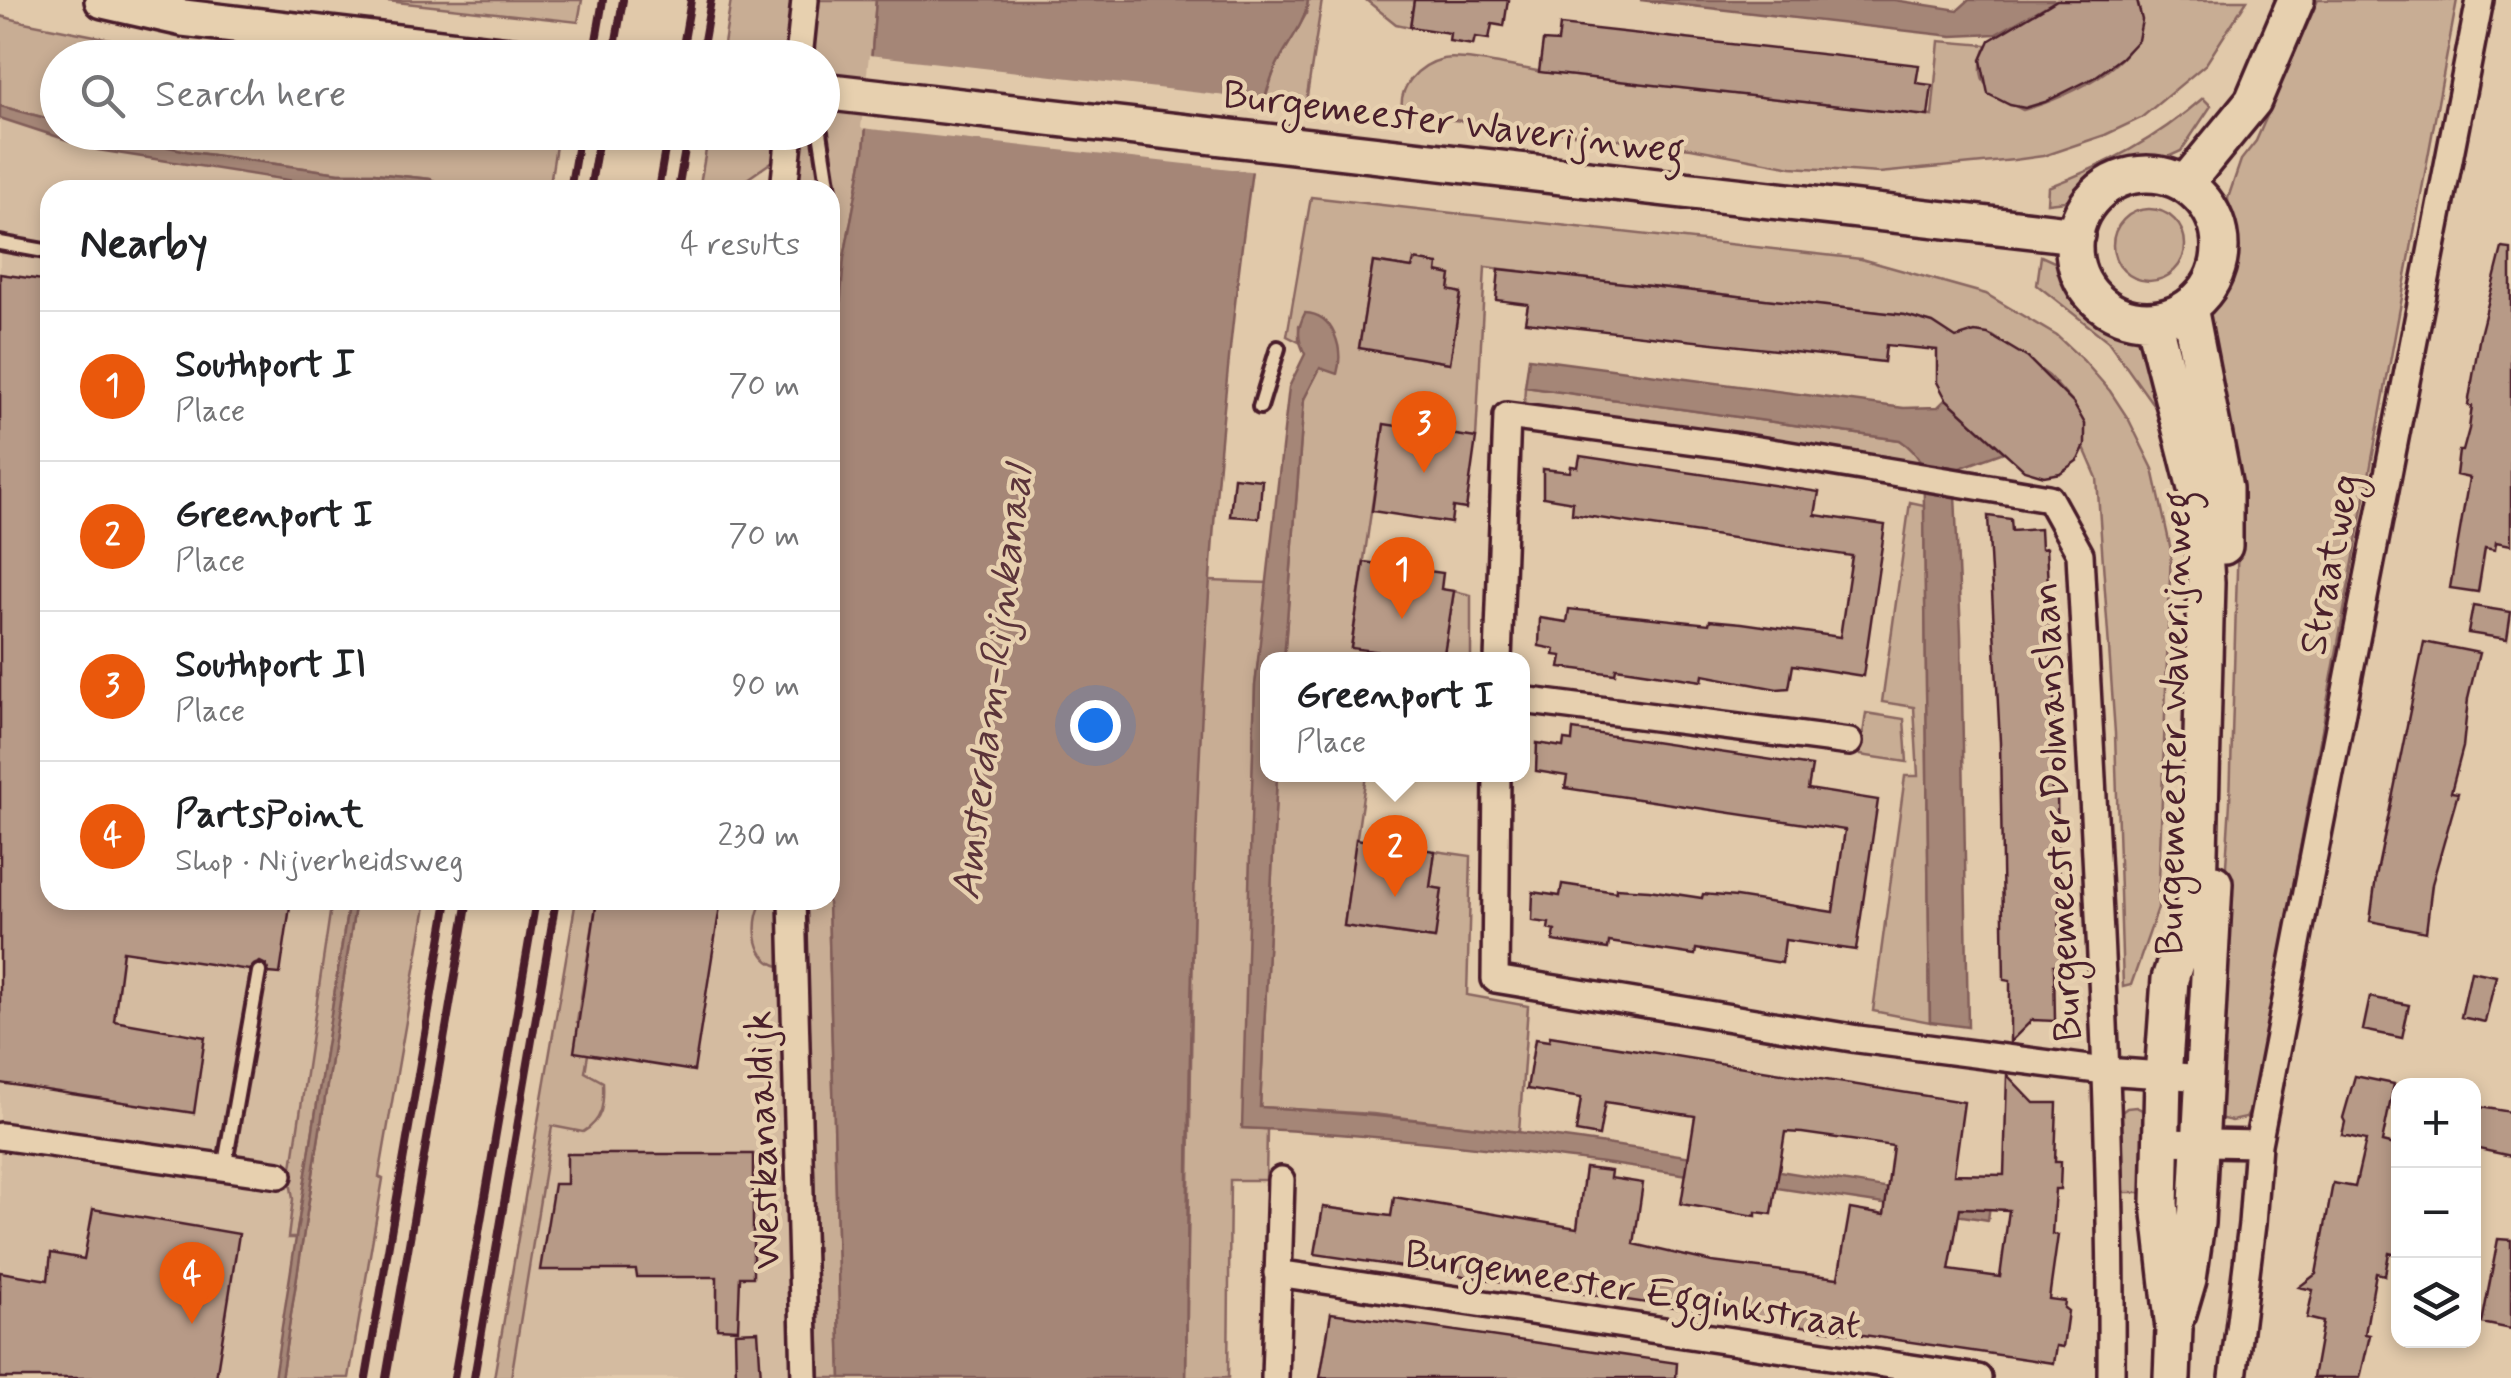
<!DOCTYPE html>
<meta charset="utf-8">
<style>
body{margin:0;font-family:Mynerve,sans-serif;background:#f2f2f2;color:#202124}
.controls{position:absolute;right:30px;bottom:30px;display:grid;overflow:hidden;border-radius:20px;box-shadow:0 5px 15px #0003}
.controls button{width:90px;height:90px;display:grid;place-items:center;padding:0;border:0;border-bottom:2px solid #e0e0e0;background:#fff;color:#202124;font:50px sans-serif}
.you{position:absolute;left:1095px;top:725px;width:35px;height:35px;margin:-25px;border:8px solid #fff;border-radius:50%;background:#1a73e8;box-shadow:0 0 0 15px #1a73e833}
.badge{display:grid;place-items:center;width:65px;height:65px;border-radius:50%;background:#ea580c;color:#fff;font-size:32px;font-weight:700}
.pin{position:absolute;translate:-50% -82px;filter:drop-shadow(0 2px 5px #0008)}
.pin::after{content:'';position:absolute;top:52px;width:35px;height:30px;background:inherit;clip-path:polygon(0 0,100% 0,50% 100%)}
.popup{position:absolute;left:1260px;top:652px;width:270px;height:130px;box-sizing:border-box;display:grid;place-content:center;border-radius:20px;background:#fff;filter:drop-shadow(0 2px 8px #0005);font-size:32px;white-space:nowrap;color:#757577}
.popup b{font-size:38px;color:#202124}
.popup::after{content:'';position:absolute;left:50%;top:100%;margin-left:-20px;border:20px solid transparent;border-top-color:#fff}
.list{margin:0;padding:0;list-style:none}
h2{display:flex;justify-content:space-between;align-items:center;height:130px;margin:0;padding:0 40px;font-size:42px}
h2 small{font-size:32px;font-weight:400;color:#757577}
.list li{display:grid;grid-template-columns:65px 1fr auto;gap:30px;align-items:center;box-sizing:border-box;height:150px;padding:0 40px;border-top:2px solid #e0e0e0}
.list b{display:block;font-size:38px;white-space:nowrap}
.list p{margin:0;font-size:32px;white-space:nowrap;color:#757577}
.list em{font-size:32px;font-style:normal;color:#757577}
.icon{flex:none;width:55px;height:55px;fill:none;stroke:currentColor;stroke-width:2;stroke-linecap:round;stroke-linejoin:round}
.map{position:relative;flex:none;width:2511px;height:1378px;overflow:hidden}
.search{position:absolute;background:#fff;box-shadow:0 5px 15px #0003;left:40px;top:40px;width:800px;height:110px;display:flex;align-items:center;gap:25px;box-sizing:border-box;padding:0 35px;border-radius:55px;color:#757577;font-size:38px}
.panel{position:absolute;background:#fff;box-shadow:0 5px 15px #0003;left:40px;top:180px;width:800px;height:730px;border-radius:30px}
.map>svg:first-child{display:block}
</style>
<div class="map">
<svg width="2511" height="1378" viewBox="0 0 2511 1378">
<rect width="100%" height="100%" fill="#e1c9aa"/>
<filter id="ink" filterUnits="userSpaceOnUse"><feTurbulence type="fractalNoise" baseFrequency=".01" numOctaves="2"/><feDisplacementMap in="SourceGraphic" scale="20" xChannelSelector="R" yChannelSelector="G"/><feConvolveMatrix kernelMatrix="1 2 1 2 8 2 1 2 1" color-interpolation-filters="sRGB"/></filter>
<g filter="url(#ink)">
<path fill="#d4bba0" d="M 0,62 L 57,79 L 58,132 L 238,133 L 431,190 L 50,190 L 50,900 L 349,900 L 274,1378 L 0,1378 Z
M 576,900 L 806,900 L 820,1378 L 511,1378 L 552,1125 Z"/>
<path fill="#c8ad94" stroke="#896660" stroke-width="2.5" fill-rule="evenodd" d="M 378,0 L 582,0 L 578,22 Z
M 731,0 L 792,0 L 785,57 L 722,57 Z
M 818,0 L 876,0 L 864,152 L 844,258 L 830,442 L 830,190 L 797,190 L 802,133 L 822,132 L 822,58 L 812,57 Z
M 1308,0 L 1322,0 L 1306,102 L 1265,100 L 1275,68 L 1306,14 Z
M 1366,0 L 1414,0 L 1410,27 L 1396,24 Z
M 2135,0 L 2247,0 L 2206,64 L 2141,118 L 2105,135 L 2043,156 L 2014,160 L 1879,173 L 1792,167 L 1691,148 L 1403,114 C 1396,88 1418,65 1443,59 C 1466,55 1524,70 1550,73 C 1677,88 1804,102 1932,116 L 1939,41 L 1987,45 C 1969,83 1993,96 2023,110 C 2066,98 2162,57 2135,0 Z
M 2318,0 L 2457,0 L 2252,1108 L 2246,1118 L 2232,1121 L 2218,1118 L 2211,1105 L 2230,802 L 2238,538 L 2202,318 L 2233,265 L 2228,198 L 2241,160 L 2256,141 Z
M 0,16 L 24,22 L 201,57 L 58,58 L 57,121 L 0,106 Z
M 2203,98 L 2211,106 L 2181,151 L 2159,161 L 2116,168 L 2065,201 L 2047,203 L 2048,187 C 2108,164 2155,140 2203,98 Z
M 105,133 L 558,133 L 549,190 L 453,190 L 430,179 L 374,173 L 339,173 L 191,152 Z
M 709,133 L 776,133 L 773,161 L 731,190 L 699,190 Z
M 1311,197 L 1861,259 L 1986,294 L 2057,336 L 2083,360 L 2110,391 L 2129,420 L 2153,469 L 2171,550 L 2158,908 L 2131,985 L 2123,987 L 2115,733 L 2097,478 L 2084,448 L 2085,424 L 2073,403 L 2049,376 L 1993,336 L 1972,333 L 1954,340 L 1931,323 L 1905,315 L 1485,267 L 1476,438 L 1384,425 L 1351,647 L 1426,659 L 1284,660 L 1304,399 L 1320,368 L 1299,325 L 1299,342 L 1287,336 ZM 1373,262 L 1412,268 L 1438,264 L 1437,272 L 1449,290 L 1461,293 L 1450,363 L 1359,348 Z
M2113 245a36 36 0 1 1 72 0a36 36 0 1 1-72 0Z
M 2041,256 L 2061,265 L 2091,302 L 2147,342 L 2166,400 L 2155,407 L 2108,341 L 2037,285 Z
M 1525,387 L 1900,440 L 1915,450 L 1923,464 L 1524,405 Z
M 1910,502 L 1924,505 L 1930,1022 L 1873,1011 L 1905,776 L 1918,776 L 1914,707 L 1882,702 Z
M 1209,581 L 1269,583 L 1255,686 L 1243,1128 L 1267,1129 L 1266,1180 L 1230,1180 L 1228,1378 L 1186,1378 L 1195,812 Z
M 1454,591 L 1471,595 L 1471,659 L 1443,660 Z
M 1866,713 L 1904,719 L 1907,762 L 1860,755 Z
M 1277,775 L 1366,775 L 1344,926 L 1434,939 L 1442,889 L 1430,887 L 1435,851 L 1471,856 L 1467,995 L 1528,1006 L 1519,1132 L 1373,1114 L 1260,1107 Z
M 332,900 L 349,900 L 296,1238 L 288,1238 L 293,1199 L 290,1181 Z
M 356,900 L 427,900 L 379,1177 L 383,1179 L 349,1378 L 281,1378 Z
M 576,900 L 597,900 L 577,1022 L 593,1025 L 585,1072 L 603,1082 C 604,1105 603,1120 583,1132 L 552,1126 L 511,1378 L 494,1378 Z
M 764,900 L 778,900 L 779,966 C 751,959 751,916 764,900 Z
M 806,900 L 828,900 L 841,1378 L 820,1378 Z
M 2136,1107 L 2142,1110 L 2147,1125 L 2143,1193 L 2120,1193 L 2119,1114 L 2127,1108 Z"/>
<path fill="#a58677" stroke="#815d59" stroke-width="2.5" d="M 876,0 L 1308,0 C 1305,26 1286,44 1276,67 C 1260,102 1255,148 1250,185 C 1195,581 1189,980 1186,1378 L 841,1378 L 828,900 L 830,437 L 844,258 L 864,152 Z
M 1640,0 L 1894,0 L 1958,10 L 1969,0 L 2057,0 L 1996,34 L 1952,36 Z
M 0,106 L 57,121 L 58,132 L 105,133 L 191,152 L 339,173 L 374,173 L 430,179 L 453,190 L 371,184 L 326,186 L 98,150 L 0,118 Z
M 1305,313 C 1334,314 1344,349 1337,374 L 1320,368 L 1304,399 L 1284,659 L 1268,660 L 1268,774 L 1277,775 L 1260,1107 C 1505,1121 1748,1167 1990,1205 L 1988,1220 C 1740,1183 1493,1140 1242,1128 L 1255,686 L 1289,387 L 1305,354 C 1297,339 1297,328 1305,313 Z
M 1529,358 L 1904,408 L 1938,407 L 1946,399 L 2004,452 L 1954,470 L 1961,635 L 1968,1027 L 1930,1022 L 1924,505 C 1923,474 1928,459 1900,440 L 1525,387 Z
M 349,900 L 356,900 L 281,1378 L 274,1378 Z"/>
<path fill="#e1c9aa" d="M 869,55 L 1270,101 L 1258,172 L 861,128 Z"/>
<path fill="#b79a87" stroke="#4a1f2b" stroke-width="2.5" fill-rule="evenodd" d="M 1414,0 L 1508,0 L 1504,26 L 1492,24 L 1489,39 L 1475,37 L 1473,45 L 1449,41 L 1450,33 L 1410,27 Z
M 2057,0 L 2137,0 L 2142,20 L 2138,40 L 2121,58 L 2095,77 L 2045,102 L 2025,108 L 2010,105 L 1988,94 L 1981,60 L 1990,40 Z
M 1560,25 L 1919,65 L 1916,83 L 1932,85 L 1928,116 L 1539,72 L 1543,41 L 1558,42 Z
M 2502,248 L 2511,249 L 2511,545 L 2496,542 L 2495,550 L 2485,548 L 2478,592 L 2450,588 L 2469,478 L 2456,475 L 2459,451 L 2463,451 L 2469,429 L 2472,406 L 2468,405 L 2480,335 Z
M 1414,260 L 1438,264 L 1437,272 L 1451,275 L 1449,290 L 1461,293 L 1450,363 L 1359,348 L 1373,262 L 1412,268 Z
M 1499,269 L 1905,315 L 1933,323 L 1956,338 L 1975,332 L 1988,334 L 2028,358 L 2073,403 L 2085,424 L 2085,445 L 2078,460 L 2060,473 L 2044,476 L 2024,470 L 1946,399 L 1937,382 L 1937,350 L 1886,345 L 1884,362 L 1525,322 L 1528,304 L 1496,300 Z
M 0,274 L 50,281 L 50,900 L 291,900 L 280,974 L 269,973 L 266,965 L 260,962 L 249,970 L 123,951 L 114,1021 L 205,1037 L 194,1113 L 0,1083 Z
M 1384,424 L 1476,438 L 1466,509 L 1453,507 L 1451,523 L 1372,511 Z
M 1580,456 L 1819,492 L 1815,515 L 1885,525 L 1863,676 L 1793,665 L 1789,688 L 1777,689 L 1703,675 L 1702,681 L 1616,668 L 1615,674 L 1560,667 L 1562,656 L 1554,655 L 1555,649 L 1539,646 L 1540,618 L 1567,622 L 1569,609 L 1709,624 L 1710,620 L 1742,623 L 1840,637 L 1852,556 L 1572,514 L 1573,502 L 1543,497 L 1543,469 L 1570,472 L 1571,466 L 1578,467 Z
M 1234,477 L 1262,480 L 1259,518 L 1230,516 Z
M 1988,516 L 2011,519 L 2012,531 L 2040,529 L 2041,549 L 2046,548 L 2055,720 L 2049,721 L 2052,793 L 2057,793 L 2060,965 L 2054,965 L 2055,1021 L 2032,1020 L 2010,1042 L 2010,981 L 2004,980 L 2000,742 Z
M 1364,562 L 1443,573 L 1441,589 L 1454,591 L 1443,660 L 1351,648 Z
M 2473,606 L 2511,612 L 2507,639 L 2468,633 Z
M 2424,642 L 2479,653 L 2468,699 L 2463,747 L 2451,792 L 2458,793 L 2432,884 L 2426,932 L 2370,921 L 2376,877 Z
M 1573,730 L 1812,766 L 1808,789 L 1878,800 L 1856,950 L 1785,940 L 1782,963 L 1696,949 L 1695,955 L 1609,942 L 1608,949 L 1553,941 L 1555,931 L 1548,929 L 1549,923 L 1532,921 L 1533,892 L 1560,896 L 1562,884 L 1616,892 L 1616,888 L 1649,890 L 1702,898 L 1703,894 L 1736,897 L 1833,912 L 1845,830 L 1565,788 L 1567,776 L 1536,771 L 1537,743 L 1563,747 L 1564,740 L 1572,741 Z
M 1356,839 L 1435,851 L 1430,887 L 1442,889 L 1435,939 L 1344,926 Z
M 597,900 L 721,900 L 694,1071 L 574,1052 Z
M 2471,971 L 2496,976 L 2485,1022 L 2461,1017 Z
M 2370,997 L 2409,1005 L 2402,1038 L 2363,1030 Z
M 1550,1036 L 1964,1102 L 1954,1174 L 2004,1175 L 2007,1075 L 2034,1103 L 2057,1103 L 2055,1162 L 2061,1162 L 2060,1189 L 2055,1189 L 2052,1234 L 2058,1235 L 2049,1299 L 2065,1301 L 2064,1308 L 2068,1311 L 2063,1347 L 2056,1346 L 2053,1363 L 1315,1254 L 1323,1207 L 1391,1216 L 1394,1197 L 1577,1228 L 1585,1168 L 1611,1171 L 1610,1178 L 1643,1183 L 1634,1244 L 1712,1262 L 1838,1278 L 1850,1209 L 1884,1215 L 1893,1146 L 1802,1133 L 1785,1132 L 1772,1214 L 1756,1212 L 1756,1216 L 1681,1204 L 1695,1116 L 1605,1102 L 1599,1136 L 1576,1132 L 1581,1098 L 1527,1089 L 1535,1039 L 1549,1041 ZM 1960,1208 L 2009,1210 L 2000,1277 L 1949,1270 Z
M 2355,1076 L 2394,1084 L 2382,1142 L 2398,1146 L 2398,1255 L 2389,1253 L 2385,1275 L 2376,1273 L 2365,1334 L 2370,1335 L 2360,1378 L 2313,1378 L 2323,1322 L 2307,1318 L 2313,1290 L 2299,1287 L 2316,1274 L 2333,1183 L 2355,1187 L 2366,1140 L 2342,1135 L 2345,1122 L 2343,1118 Z
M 2474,1106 L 2511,1112 L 2511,1156 L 2474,1148 Z
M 567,1154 L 753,1154 L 753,1277 L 740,1277 L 738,1329 L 717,1328 L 717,1277 L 637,1277 L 636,1270 L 540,1270 L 554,1184 L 567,1184 Z
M 93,1209 L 239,1234 L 216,1378 L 0,1378 L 0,1272 L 48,1280 L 51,1253 L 84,1259 Z
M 2498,1239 L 2511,1240 L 2511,1329 L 2482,1323 Z
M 1331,1313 L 1677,1363 L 1676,1378 L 1320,1378 Z
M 758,1331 L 761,1378 L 736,1378 L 735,1332 Z"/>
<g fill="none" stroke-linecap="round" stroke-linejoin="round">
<g stroke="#4a1f2b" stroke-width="20">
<path id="service" d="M 820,132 L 829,190
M 830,196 L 830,228
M 0,243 L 50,252
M 1260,407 L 1278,348
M 224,1169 L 259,972"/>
</g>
<g stroke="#4a1f2b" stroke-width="32">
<path id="minor" d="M 799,58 L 805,0
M 784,190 L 790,132
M 1498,660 L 1507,416 L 1734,446 L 2049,498 L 2080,554 C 2094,828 2113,1103 2111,1378
M 1522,700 L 1849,742
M 1497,774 L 1495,979 L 1858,1039 L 2105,1071 L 2205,1078
M 792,900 L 805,1378
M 0,1136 L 279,1175
M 2161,1142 L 2258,1144
M 1277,1273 L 1978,1378
M 1275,1378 L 1281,1180
M 2233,1378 L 2252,1224 L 2258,1144 L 2480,0"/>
</g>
<g stroke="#4a1f2b" stroke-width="42">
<path id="secondary" d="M 103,0 L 183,18 L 527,58
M 822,91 L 2076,235
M2074 247a73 73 0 1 1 146 0a73 73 0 1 1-146 0Z
M 2185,184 L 2253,101 L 2296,0
M 2189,307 L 2224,488 L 2224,546
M 2153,320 L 2201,508 L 2206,582 L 2198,891 L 2170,979 L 2163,1077 L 2160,1204 L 2174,1329 L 2172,1378
M 2178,1313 L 2188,1279 L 2196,1223 L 2214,883"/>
</g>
<use href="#service" stroke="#e7d0af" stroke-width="12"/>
<use href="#minor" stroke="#e7d0af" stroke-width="25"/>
<use href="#secondary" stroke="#e7d0af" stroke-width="35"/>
<path stroke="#4a1f2b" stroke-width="8" d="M 593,58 L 603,0
M 613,58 L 623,0
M 681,58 L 691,0
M 701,58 L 711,0
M 570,190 L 580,132
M 590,190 L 600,132
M 658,190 L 668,132
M 678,190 L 688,132
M 366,1378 L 448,900
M 386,1378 L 468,900
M 454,1378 L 536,900
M 474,1378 L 556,900"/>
</g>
</g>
<g text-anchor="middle" stroke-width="9" stroke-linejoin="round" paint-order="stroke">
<g font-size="40" fill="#4a1f2b" stroke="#e7d0af">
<text transform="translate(1454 121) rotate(7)" y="14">Burgemeester Waverijnweg</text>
<text transform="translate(2328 564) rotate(-79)" y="14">Straatweg</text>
<text transform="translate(2172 723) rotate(-89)" y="14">Burgemeester Waverijnweg</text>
<text transform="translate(2055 812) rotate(-93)" y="14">Burgemeester Dolmanslaan</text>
<text transform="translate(761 1140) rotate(-92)" y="14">Westkanaaldijk</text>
<text transform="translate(1633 1288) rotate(9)" y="14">Burgemeester Egginkstraat</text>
</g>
<g font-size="42" font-style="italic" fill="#5c343a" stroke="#e7d0af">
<text transform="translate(990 683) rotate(-83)" y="15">Amsterdam-Rijnkanaal</text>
</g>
</g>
</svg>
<div class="controls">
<button>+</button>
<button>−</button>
<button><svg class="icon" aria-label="layers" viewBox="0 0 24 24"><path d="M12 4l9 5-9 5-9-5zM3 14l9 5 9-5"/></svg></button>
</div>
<div class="you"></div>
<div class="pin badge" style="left:1402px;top:619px">1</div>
<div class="pin badge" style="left:1395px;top:897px">2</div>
<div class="popup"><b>Greenport I</b>Place</div>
<div class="pin badge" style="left:1424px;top:473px">3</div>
<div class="pin badge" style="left:192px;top:1324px">4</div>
<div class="search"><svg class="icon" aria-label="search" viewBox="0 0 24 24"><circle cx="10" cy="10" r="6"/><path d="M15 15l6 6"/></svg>Search here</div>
<section class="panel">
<h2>Nearby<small>4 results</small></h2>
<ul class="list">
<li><span class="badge">1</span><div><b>Southport I</b><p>Place</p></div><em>70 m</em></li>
<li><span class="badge">2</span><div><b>Greenport I</b><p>Place</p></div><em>70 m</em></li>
<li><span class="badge">3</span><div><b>Southport II</b><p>Place</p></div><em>90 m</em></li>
<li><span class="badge">4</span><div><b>PartsPoint</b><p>Shop · Nijverheidsweg</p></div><em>230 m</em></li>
</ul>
</section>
</div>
